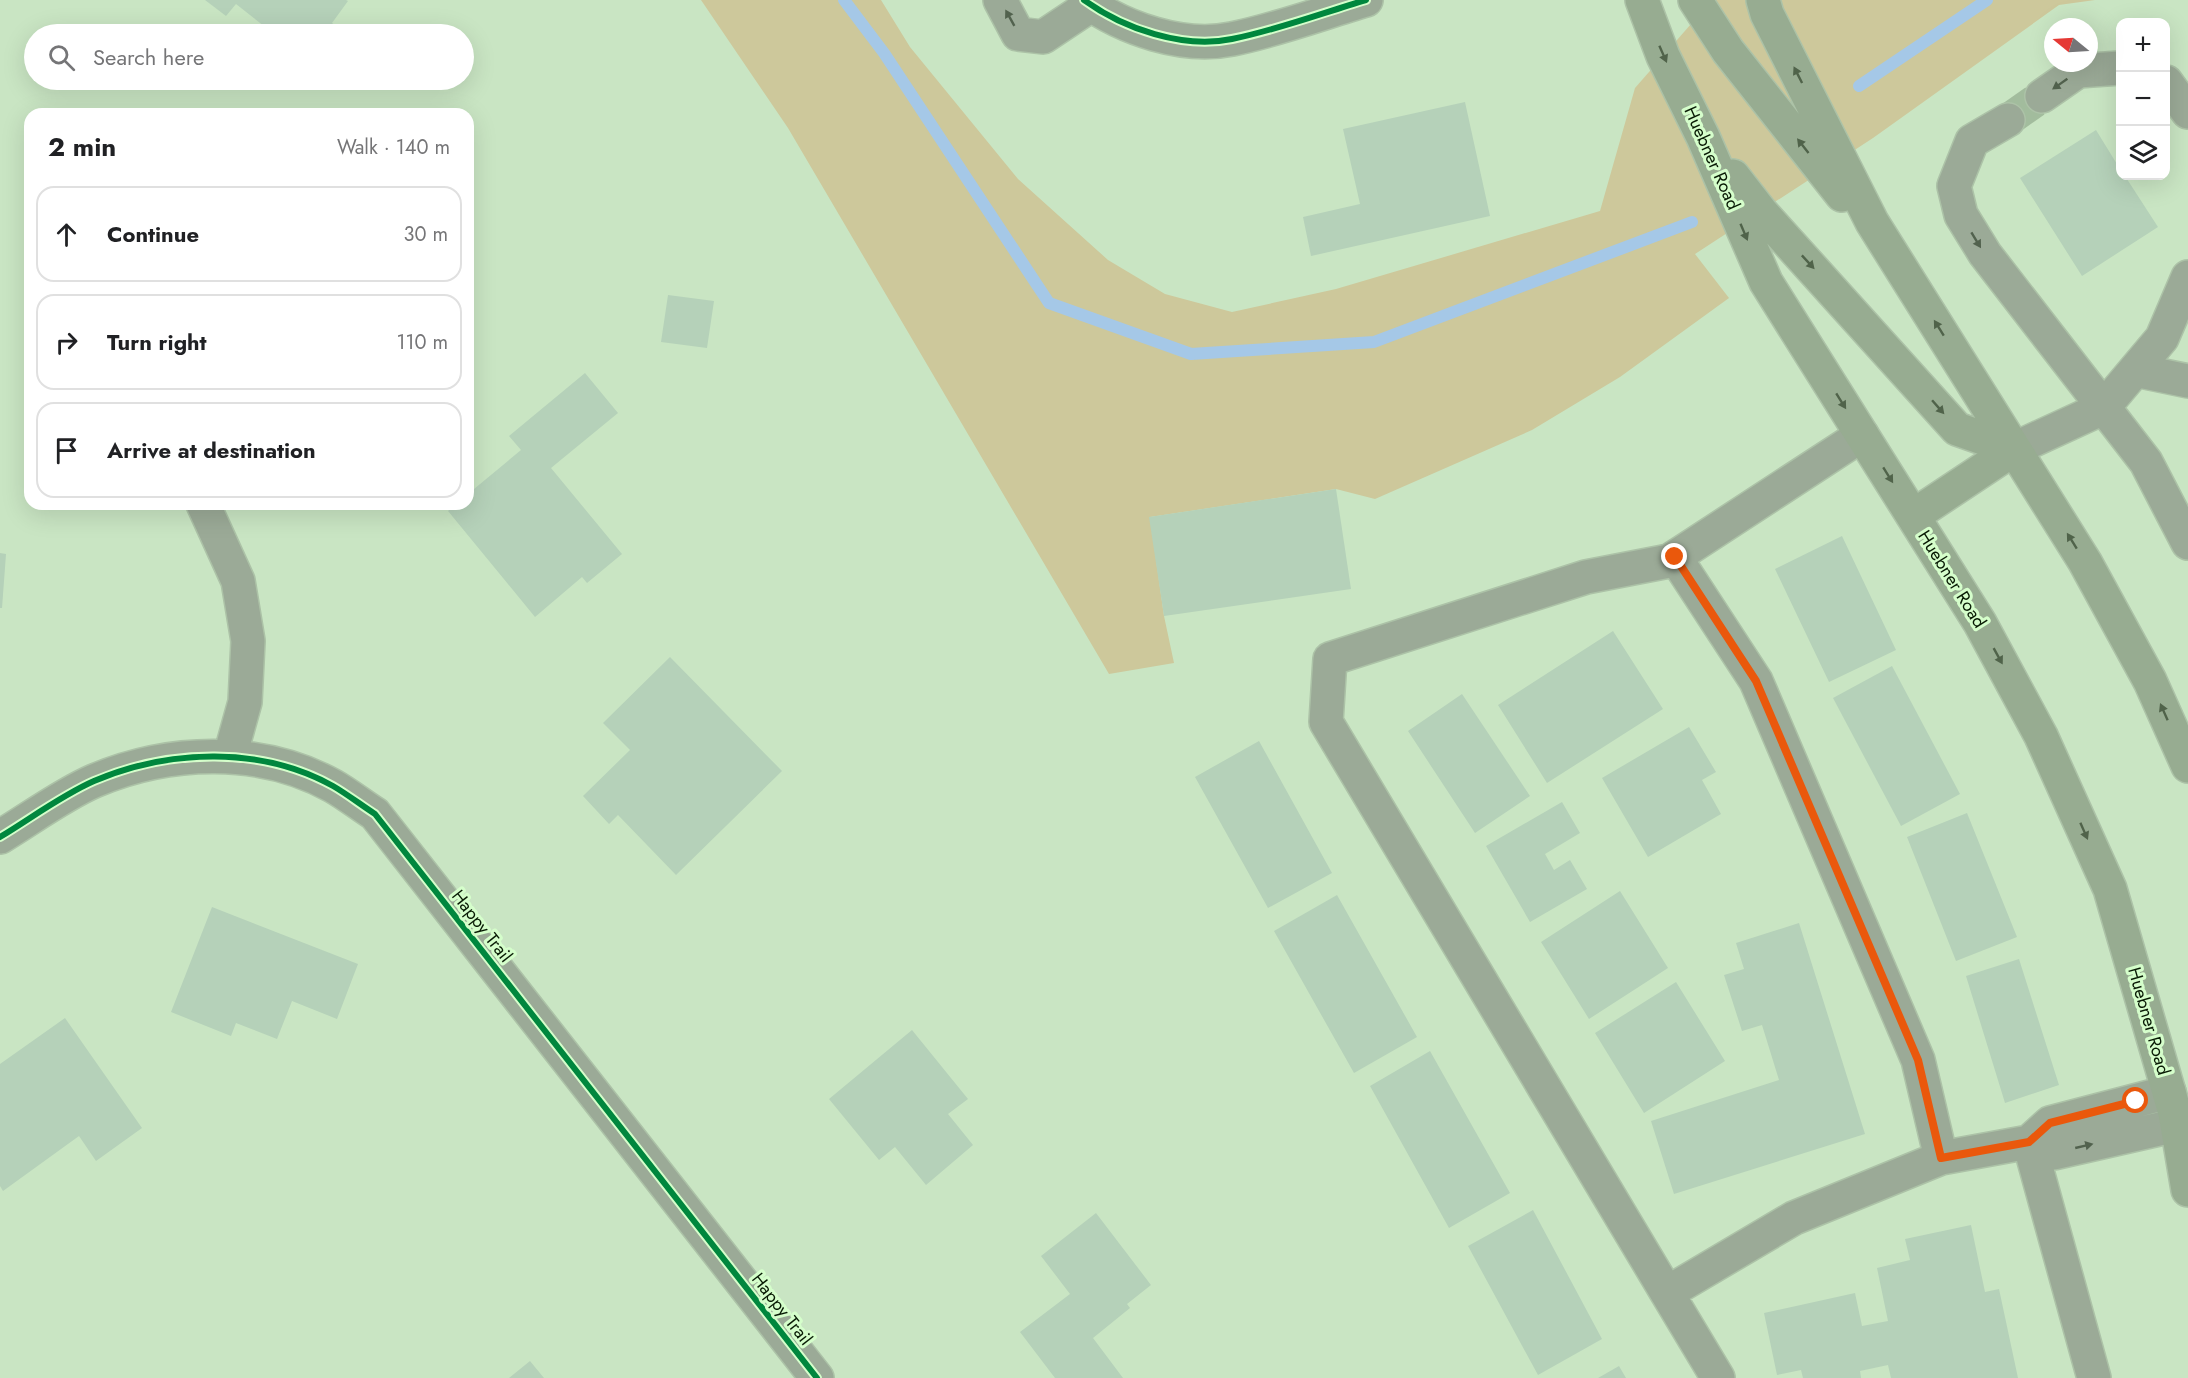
<!DOCTYPE html>
<meta charset="utf-8">
<style>
body{margin:0;font-family:Jost,sans-serif;background:#f2f2f2;color:#202124}
.controls{position:absolute;right:18px;top:18px;display:grid;overflow:hidden;border-radius:12px;box-shadow:0 6px 24px #0002}
.controls button{width:54px;height:54px;display:grid;place-items:center;padding:0;border:0;border-bottom:2px solid #e0e0e0;background:#fff;color:#202124;font:30px sans-serif}
.compass{position:absolute;left:2044px;top:18px;width:54px;height:54px;border-radius:50%;background:#fff;box-shadow:0 6px 24px #0002;rotate:288deg}
.stop{position:absolute;width:18px;height:18px;margin:-14px;border:4px solid #ea580c;border-radius:50%;background:#fff}
.stop.end{background:#ea580c;border-color:#fff;box-shadow:0 2px 6px #0008}
.list{margin:0;padding:0;list-style:none}
h2{display:flex;justify-content:space-between;align-items:center;height:78px;margin:0;padding:0 24px;font-size:26px}
h2 small{font-size:20px;font-weight:400;color:#757577}
.list li{display:grid;grid-template-columns:39px 1fr auto;gap:18px;align-items:center;box-sizing:border-box;height:96px;margin:0 12px 12px;padding:0 12px;border:2px solid #e0e0e0;border-radius:18px}
.list b{display:block;font-size:22px;white-space:nowrap}
.list em{font-size:20px;font-style:normal;color:#757577}
.icon{flex:none;width:33px;height:33px;fill:none;stroke:currentColor;stroke-width:2;stroke-linecap:round;stroke-linejoin:round}
.map{position:relative;flex:none;width:2188px;height:1378px;overflow:hidden}
.search{position:absolute;background:#fff;box-shadow:0 6px 24px #0002;left:24px;top:24px;width:450px;height:66px;display:flex;align-items:center;gap:15px;box-sizing:border-box;padding:0 21px;border-radius:33px;color:#757577;font-size:22px}
.panel{position:absolute;background:#fff;box-shadow:0 6px 24px #0002;left:24px;top:108px;width:450px;height:402px;border-radius:18px}
.map>svg:first-child{display:block}
</style>
<div class="map">
<svg width="2188" height="1378" viewBox="0 0 2188 1378">
<rect width="100%" height="100%" fill="#c9e5c3"/>
<path fill="#cdc89b" d="M 701,0 L 881,0 L 910,47 L 1018,179 L 1108,260 L 1165,294 L 1232,312 L 1336,289 L 1600,211 L 1635,88 L 1712,0 L 2095,0 L 2059,5 L 1873,138 L 1695,254 L 1729,298 L 1620,377 L 1532,430 L 1375,499 L 1336,489 L 1150,517 L 1164,616 L 1174,663 L 1109,674 L 788,128 Z"/>
<g fill="none" stroke-linecap="round" stroke-linejoin="round">
<path stroke="#a5c8e7" stroke-width="12" d="M 844,0 L 884,53 L 1049,303 L 1191,354 L 1374,342 L 1692,222
M 1859,86 L 1987,0"/>
</g>
<path fill="#b5d1b9" d="M 205,0 L 346,0 L 348,1 L 332,23 L 346,34 L 274,34 L 236,4 L 226,16 Z
M 1465,102 L 1490,216 L 1311,256 L 1303,217 L 1360,204 L 1343,129 Z
M 2096,130 L 2120,169 L 2120,176 L 2125,176 L 2158,227 L 2082,276 L 2020,178 Z
M 668,295 L 714,301 L 707,348 L 661,342 Z
M 585,373 L 618,413 L 551,468 L 622,554 L 587,583 L 582,577 L 535,617 L 448,511 L 456,504 L 468,504 L 468,494 L 521,450 L 509,436 Z
M 1336,489 L 1351,589 L 1164,616 L 1149,517 Z
M 1842,536 L 1896,650 L 1829,682 L 1775,569 Z
M 0,553 L 6,554 L 2,608 L 0,608 Z
M 1613,631 L 1663,709 L 1547,783 L 1498,705 Z
M 670,657 L 782,771 L 676,875 L 618,815 L 609,824 L 583,796 L 630,750 L 603,723 Z
M 1892,666 L 1960,794 L 1901,826 L 1833,698 Z
M 1462,694 L 1530,796 L 1475,833 L 1408,731 Z
M 1689,727 L 1716,772 L 1702,780 L 1721,814 L 1648,857 L 1602,778 Z
M 1259,741 L 1332,873 L 1268,908 L 1195,777 Z
M 1562,802 L 1580,833 L 1545,854 L 1554,870 L 1570,860 L 1587,889 L 1530,922 L 1486,846 Z
M 1967,813 L 2017,937 L 1956,961 L 1907,837 Z
M 1620,891 L 1668,968 L 1589,1019 L 1541,942 Z
M 1337,895 L 1417,1037 L 1354,1073 L 1274,931 Z
M 212,907 L 358,964 L 337,1019 L 292,1001 L 277,1039 L 236,1023 L 231,1036 L 171,1012 Z
M 1799,923 L 1865,1134 L 1674,1194 L 1651,1121 L 1779,1080 L 1762,1025 L 1742,1031 L 1724,975 L 1744,969 L 1736,943 Z
M 2019,959 L 2059,1085 L 2005,1103 L 1966,976 Z
M 1676,982 L 1725,1061 L 1644,1113 L 1595,1033 Z
M 65,1018 L 142,1128 L 96,1161 L 79,1136 L 3,1191 L 0,1186 L 0,1064 Z
M 912,1030 L 968,1099 L 948,1114 L 973,1145 L 926,1185 L 895,1147 L 879,1160 L 829,1099 Z
M 1430,1051 L 1510,1193 L 1449,1228 L 1370,1086 Z
M 1533,1210 L 1602,1339 L 1538,1375 L 1468,1246 Z
M 1096,1213 L 1151,1285 L 1127,1304 L 1130,1308 L 1093,1338 L 1123,1378 L 1055,1378 L 1020,1332 L 1070,1294 L 1041,1256 Z
M 1971,1225 L 1985,1292 L 1999,1289 L 2018,1378 L 1891,1378 L 1888,1365 L 1860,1371 L 1861,1378 L 1803,1378 L 1801,1370 L 1777,1375 L 1764,1313 L 1855,1293 L 1862,1326 L 1888,1321 L 1877,1268 L 1910,1260 L 1905,1239 Z
M 530,1361 L 544,1378 L 509,1378 Z
M 1619,1366 L 1626,1378 L 1598,1378 Z"/>
<g fill="none" stroke-linecap="round" stroke-linejoin="round">
<path stroke="#a2bc9d" stroke-width="33" stroke-dasharray="33 16" stroke-linecap="butt" d="M 2008,120 L 2042,96"/>
<g stroke="#acc2a7" stroke-width="36">
<path id="minor" d="M 1000,0 L 1018,34 L 1043,37 L 1091,5
M 1084,0 C 1124,29 1183,49 1232,39 C 1277,30 1322,13 1366,0
M 2166,82 L 2188,112
M 2042,96 L 2078,71 L 2120,68
M 2008,120 L 1972,141 L 1954,186 L 1961,215 L 1985,254 L 2146,462 L 2188,543
M 2135,370 L 2188,381
M 2014,449 L 2103,408 L 2162,338 L 2188,277
M 203,504 L 238,581 L 248,641 L 245,702 L 230,756
M 1675,557 L 1756,681 L 1918,1060 L 1941,1158
M 0,837 C 30,819 62,795 94,781 C 169,749 261,746 333,786 C 347,794 361,805 375,814 L 817,1378
M 2029,1142 L 2094,1378
M 2029,1142 L 2054,1153 L 2177,1125
M 1667,1293 L 1326,722 L 1330,659 L 1586,577 L 1669,561 L 1862,435
M 1718,1378 L 1667,1293 L 1794,1218 L 1941,1158 L 2029,1142 L 2050,1123 L 2169,1092"/>
</g>
<g stroke="#acc2a7" stroke-width="36">
<path id="major" d="M 1642,0 L 1663,56 L 1703,137 L 1766,282 L 1980,623 L 2041,736 L 2110,889 L 2175,1113 L 2188,1190
M 1695,0 L 1728,51 L 1842,195
M 1763,0 L 1767,14 L 1872,222 L 2085,562 L 2150,681 L 2188,766
M 1733,176 L 1761,212 L 1957,429 L 2014,449
M 1913,516 L 2014,449"/>
</g>
<use href="#minor" stroke="#9baa97" stroke-width="33"/>
<use href="#major" stroke="#97ac91" stroke-width="33"/>
<g stroke="#d5fecb" stroke-width="10">
<path id="cycleway" d="M 1084,0 C 1124,29 1183,49 1232,39 C 1277,30 1322,13 1366,0
M 0,837 C 30,819 62,795 94,781 C 169,749 261,746 333,786 C 347,794 361,805 375,814 L 817,1378"/>
</g>
<use href="#cycleway" stroke="#00873e" stroke-width="6"/>
</g>
<defs><path id="oneway-solid" d="M-6-.8H1V-3.2L6.5 0L1 3.2V.8H-6Z" transform="scale(1.5)"/></defs>
<g fill="#52624e">
<use href="#oneway-solid" transform="translate(1010 18) rotate(-119)"/>
<use href="#oneway-solid" transform="translate(2060 84) rotate(145)"/>
<use href="#oneway-solid" transform="translate(1976 240) rotate(59)"/>
<use href="#oneway-solid" transform="translate(2084 1146) rotate(-13)"/>
</g>
<g fill="#50634a">
<use href="#oneway-solid" transform="translate(1663 54) rotate(66)"/>
<use href="#oneway-solid" transform="translate(1798 75) rotate(-117)"/>
<use href="#oneway-solid" transform="translate(1803 146) rotate(-128)"/>
<use href="#oneway-solid" transform="translate(1744 232) rotate(67)"/>
<use href="#oneway-solid" transform="translate(1808 262) rotate(47)"/>
<use href="#oneway-solid" transform="translate(1939 328) rotate(-122)"/>
<use href="#oneway-solid" transform="translate(1841 401) rotate(58)"/>
<use href="#oneway-solid" transform="translate(1938 407) rotate(49)"/>
<use href="#oneway-solid" transform="translate(1888 475) rotate(58)"/>
<use href="#oneway-solid" transform="translate(2072 541) rotate(-122)"/>
<use href="#oneway-solid" transform="translate(1998 656) rotate(61)"/>
<use href="#oneway-solid" transform="translate(2164 712) rotate(-114)"/>
<use href="#oneway-solid" transform="translate(2084 831) rotate(66)"/>
</g>
<g fill="none" stroke-linecap="round" stroke-linejoin="round">
<path stroke="#ea580c" stroke-width="8" d="M 1675,557 L 1756,681 L 1918,1060 L 1941,1158 L 2029,1142 L 2050,1123 L 2136,1101"/>
</g>
<g text-anchor="middle" stroke-width="6" stroke-linejoin="round" paint-order="stroke">
<g font-size="18" fill="#081a04" stroke="#d5fecb">
<text transform="translate(1712 158) rotate(66)" y="6">Huebner Road</text>
<text transform="translate(1952 579) rotate(58)" y="6">Huebner Road</text>
<text transform="translate(482 926) rotate(52)" y="6">Happy Trail</text>
<text transform="translate(2149 1021) rotate(74)" y="6">Huebner Road</text>
<text transform="translate(782 1309) rotate(52)" y="6">Happy Trail</text>
</g>
</g>
</svg>
<div class="controls">
<button>+</button>
<button>−</button>
<button><svg class="icon" aria-label="layers" viewBox="0 0 24 24"><path d="M12 4l9 5-9 5-9-5zM3 14l9 5 9-5"/></svg></button>
</div>
<svg class="compass" viewBox="-18 -18 36 36"><path d="M0-13l5 13h-10z" fill="#e53935"/><path d="M0 13l5-13h-10z" fill="#757577"/></svg>
<div class="stop" style="left:2136px;top:1101px"></div>
<div class="stop end" style="left:1675px;top:557px"></div>
<div class="search"><svg class="icon" aria-label="search" viewBox="0 0 24 24"><circle cx="10" cy="10" r="6"/><path d="M15 15l6 6"/></svg>Search here</div>
<section class="panel">
<h2>2 min<small>Walk · 140 m</small></h2>
<ul class="list">
<li><svg class="icon" aria-label="ahead" viewBox="0 0 24 24"><path d="M12 20V5M6 11l6-6 6 6"/></svg><div><b>Continue</b></div><em>30 m</em></li>
<li><svg class="icon" aria-label="right" viewBox="0 0 24 24"><path d="M7 20v-9h11M14 6l5 5-5 5"/></svg><div><b>Turn right</b></div><em>110 m</em></li>
<li><svg class="icon" aria-label="arrive" viewBox="0 0 24 24"><path d="M6 21V4h12l-3 4 3 4H6"/></svg><div><b>Arrive at destination</b></div></li>
</ul>
</section>
</div>
